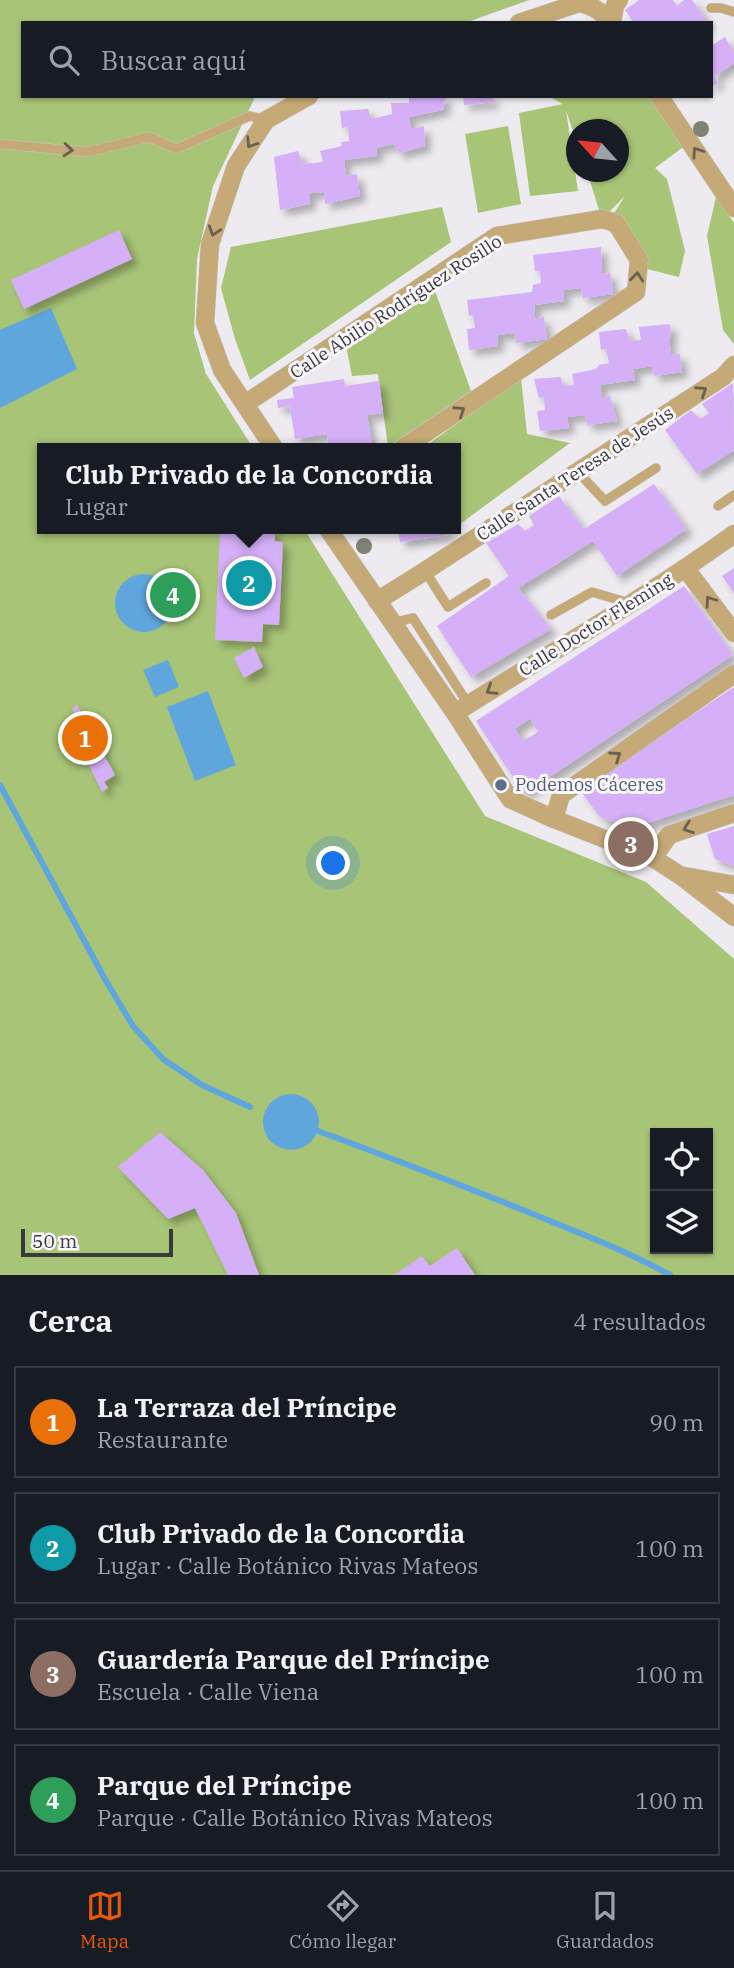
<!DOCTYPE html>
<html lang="es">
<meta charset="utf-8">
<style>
body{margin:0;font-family:"IBM Plex Serif",serif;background:#20242c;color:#f1f3f6}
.controls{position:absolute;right:21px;bottom:21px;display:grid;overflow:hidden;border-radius:0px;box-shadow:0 2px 5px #0004}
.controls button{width:63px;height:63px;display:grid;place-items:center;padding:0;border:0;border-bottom:2px solid #363941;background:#171b24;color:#f1f3f6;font:35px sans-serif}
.compass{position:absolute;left:566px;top:119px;width:63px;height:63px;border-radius:50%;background:#171b24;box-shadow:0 2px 5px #0004;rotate:297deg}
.scale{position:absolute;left:21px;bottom:18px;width:152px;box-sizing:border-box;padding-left:7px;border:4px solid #39383b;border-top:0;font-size:19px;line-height:24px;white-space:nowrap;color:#39383b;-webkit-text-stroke:5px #faf7fd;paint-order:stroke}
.you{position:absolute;left:334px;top:864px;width:24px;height:24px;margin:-18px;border:5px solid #fff;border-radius:50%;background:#1a73e8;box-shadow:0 0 0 10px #1a73e833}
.badge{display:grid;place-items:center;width:46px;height:46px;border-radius:50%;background:#ea580c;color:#fff;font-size:23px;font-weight:700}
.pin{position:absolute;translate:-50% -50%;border:4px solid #fff;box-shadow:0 2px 7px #0006}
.popup{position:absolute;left:37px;top:443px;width:424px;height:91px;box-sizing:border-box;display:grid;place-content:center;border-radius:0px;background:#171b24;filter:drop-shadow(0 2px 5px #0005);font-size:23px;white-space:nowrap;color:#9ea1a6}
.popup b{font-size:26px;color:#f1f3f6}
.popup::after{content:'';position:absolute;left:50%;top:100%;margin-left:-14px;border:14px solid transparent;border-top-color:#171b24}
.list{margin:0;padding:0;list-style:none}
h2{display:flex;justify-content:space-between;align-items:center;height:91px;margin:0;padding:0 28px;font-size:30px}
h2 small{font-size:23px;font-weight:400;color:#9ea1a6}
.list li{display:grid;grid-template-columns:46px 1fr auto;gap:21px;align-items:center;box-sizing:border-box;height:112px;margin:0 14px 14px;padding:0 14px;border:2px solid #363941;border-radius:0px}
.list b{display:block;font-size:26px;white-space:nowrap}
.list p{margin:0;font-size:23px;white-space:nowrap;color:#9ea1a6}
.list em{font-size:23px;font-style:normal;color:#9ea1a6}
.icon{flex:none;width:38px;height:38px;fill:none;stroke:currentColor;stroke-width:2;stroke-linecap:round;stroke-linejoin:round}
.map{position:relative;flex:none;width:734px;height:1275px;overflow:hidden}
.search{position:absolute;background:#171b24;box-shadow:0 2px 5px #0004;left:21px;right:21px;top:21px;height:77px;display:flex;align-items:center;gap:18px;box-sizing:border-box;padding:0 24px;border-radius:0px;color:#9ea1a6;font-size:26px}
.sheet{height:595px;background:#171b24}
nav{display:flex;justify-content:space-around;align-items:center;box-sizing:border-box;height:98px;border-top:2px solid #363941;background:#171b24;font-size:19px;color:#9ea1a6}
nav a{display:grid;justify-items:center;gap:4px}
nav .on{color:#ea580c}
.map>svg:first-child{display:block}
</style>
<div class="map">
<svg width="734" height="1275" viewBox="0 0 734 1275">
<defs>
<filter id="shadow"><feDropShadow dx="6" dy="6" stdDeviation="3.5" flood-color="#0004"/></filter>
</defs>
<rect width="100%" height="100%" fill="#edeaf0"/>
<path fill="#a8c477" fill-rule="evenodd" d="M 0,0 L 529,0 L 465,23 L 23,23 L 23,96 L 257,96 L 255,97 L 213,186 L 197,259 L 194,333 L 206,374 L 253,448 L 42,448 L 42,529 L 304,529 L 485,816 L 646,882 L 734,959 L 734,1275 L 0,1275 ZM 655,1133 L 708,1133 L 708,1249 L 655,1249 Z
M 548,96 L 650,96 L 690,142 L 655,168 L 667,179 L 685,251 L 679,277 L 639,267 L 609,221 L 625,196 L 602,219 L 587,172 L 618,172 L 618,130 L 576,130 L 576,141 L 566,110 L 578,191 L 530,196 L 519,113 L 563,104 Z
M 508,126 L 521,204 L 478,213 L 465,134 Z
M 716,197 L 734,223 L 734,344 L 723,330 L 707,236 Z
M 442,207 L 451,242 L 250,380 L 235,339 L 221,288 L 231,247 Z
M 434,288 L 471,391 L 388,447 L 378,374 L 352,376 L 346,346 Z
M 521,378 L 527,434 L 570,443 L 460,524 L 456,480 L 456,448 L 424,447 Z"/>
<path fill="#5fa6dc" d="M 51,308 L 77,369 L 0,408 L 0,330 Z
M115 603a29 29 0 1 1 58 0a29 29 0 1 1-58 0Z
M 168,660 L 179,687 L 155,697 L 143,670 Z
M 208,691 L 236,765 L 195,781 L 167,707 Z
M263 1122a28 28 0 1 1 56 0a28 28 0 1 1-56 0Z"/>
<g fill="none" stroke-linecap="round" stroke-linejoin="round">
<path stroke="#5fa6dc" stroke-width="6" d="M 0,785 L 106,981 L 133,1026 L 163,1059 L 202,1085 L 250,1107
M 318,1131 C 389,1157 458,1184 528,1212 C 576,1232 624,1249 670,1275"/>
</g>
<path fill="#d5aff7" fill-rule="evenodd" filter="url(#shadow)" d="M 639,0 L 673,0 L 677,6 L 684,0 L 692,0 L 709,23 L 634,23 L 625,10 Z
M 725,37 L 734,53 L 734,63 L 715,76 L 718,83 L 711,87 L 711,46 Z
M 409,96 L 450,96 L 445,99 L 443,110 L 409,117 L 411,129 L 424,126 L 425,146 L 399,153 L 394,144 L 376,148 L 377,156 L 344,160 L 346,176 L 357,174 L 360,196 L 325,204 L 324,192 L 310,193 L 310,204 L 280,210 L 274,157 L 298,151 L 303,164 L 323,162 L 320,151 L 342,146 L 341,142 L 349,141 L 349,126 L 342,128 L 340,111 L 368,109 L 371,119 L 392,114 L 391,103 L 409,103 Z
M 463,96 L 493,96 L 494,102 L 464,105 Z
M 119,230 L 132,259 L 24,309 L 11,280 Z
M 601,247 L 602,274 L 610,273 L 613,294 L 583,298 L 581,288 L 563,290 L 564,301 L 534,305 L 535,319 L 544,317 L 547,339 L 516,343 L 515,333 L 497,335 L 498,346 L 469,350 L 467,329 L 475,328 L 473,315 L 469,316 L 467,300 L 532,292 L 533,285 L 541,283 L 540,271 L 535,271 L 533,255 Z
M 670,324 L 671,337 L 669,338 L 671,355 L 680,354 L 682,372 L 654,376 L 652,366 L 633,369 L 635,380 L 600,385 L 602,398 L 610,396 L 617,421 L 587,425 L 585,415 L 567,417 L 569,428 L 540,431 L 537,411 L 545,410 L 544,397 L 539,398 L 534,379 L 561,377 L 563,386 L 574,385 L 572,374 L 596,369 L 599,365 L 609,363 L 606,349 L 601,350 L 599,332 L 626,329 L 630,341 L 641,340 L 639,327 Z
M 344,379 L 345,386 L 379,381 L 383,413 L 367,415 L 372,444 L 347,448 L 329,448 L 327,434 L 295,439 L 290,406 L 278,408 L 277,400 L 294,398 L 292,387 Z
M 733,383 L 734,450 L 697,474 L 665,430 L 691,410 L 700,419 L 709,413 L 702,404 Z
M 654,484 L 687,529 L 617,576 L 593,541 L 518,588 L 551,629 L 471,677 L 437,626 L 509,576 L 486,543 L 518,524 L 525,531 L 534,525 L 529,516 L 559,496 L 584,529 Z
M 220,529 L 275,529 L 275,541 L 283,542 L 279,625 L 263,624 L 262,642 L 215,640 Z
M 398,529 L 446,529 L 447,535 L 400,542 Z
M 734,568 L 734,593 L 722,576 Z
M 684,586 L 733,655 L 524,794 L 476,721 ZM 530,718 L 538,732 L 523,741 L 515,729 Z
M 254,647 L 263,667 L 244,678 L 234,658 Z
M 734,687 L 734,795 L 632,828 L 600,817 L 580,790 Z
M 77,705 L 115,775 L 104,782 L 108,788 L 102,792 L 67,720 L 77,717 L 72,708 Z
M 734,826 L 734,866 L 715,859 L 707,834 Z
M 160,1132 L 203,1170 L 236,1213 L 259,1275 L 228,1275 L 195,1208 L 168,1219 L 118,1167 Z
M 457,1248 L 475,1275 L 394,1275 L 422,1256 L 430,1266 Z"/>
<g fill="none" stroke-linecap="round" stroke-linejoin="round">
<g stroke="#c9c6cc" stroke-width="10">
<path id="lane" d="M 711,8 L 721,8 L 734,12
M 0,144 L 87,152 L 150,137 L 176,149 L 250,116 L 266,120
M 578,472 L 605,501 L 656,468
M 718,506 L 734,495
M 425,571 L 448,607 L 486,583
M 551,615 L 592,592 L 629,603
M 392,623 L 413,618 L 468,704"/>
</g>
<g stroke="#c9c6cc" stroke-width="19">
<path id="street" d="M 579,3 C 593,6 601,11 610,23
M 519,23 L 579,3 L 581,0
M 612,23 L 615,5 L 619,0
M 659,96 L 734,208
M 245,404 L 497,236 L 602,219 L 616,223 L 639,260 L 636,292 L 403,448
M 274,448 L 222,370 L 205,323 L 210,244 L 236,166 L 266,120 L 309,96
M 328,529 L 455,713 L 510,799 L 554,819 L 653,858 L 681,876 L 734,917
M 686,569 L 734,633
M 377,601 L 425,571 L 723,377 L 734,365
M 455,713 C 548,654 644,599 734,534
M 554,819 L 561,795 L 734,674
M 653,858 L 669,835 L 734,813
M 684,876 L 734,885"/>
</g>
<use href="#lane" stroke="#c5a976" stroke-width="9"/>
<use href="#street" stroke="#c5a976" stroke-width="18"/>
</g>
<g fill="#7e8373">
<circle cx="701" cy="129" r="8"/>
<circle cx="364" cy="546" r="8"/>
</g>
<defs><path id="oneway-chevron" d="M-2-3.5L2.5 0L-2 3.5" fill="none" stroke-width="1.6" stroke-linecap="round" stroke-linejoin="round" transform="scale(1.75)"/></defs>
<g stroke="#6a6050">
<use href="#oneway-chevron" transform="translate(251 143) rotate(123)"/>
<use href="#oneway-chevron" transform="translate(68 150) rotate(5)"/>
<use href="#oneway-chevron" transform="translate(697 152) rotate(-124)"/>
<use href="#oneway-chevron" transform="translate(214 231) rotate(108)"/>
<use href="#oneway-chevron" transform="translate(637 277) rotate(-84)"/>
<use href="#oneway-chevron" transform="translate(702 391) rotate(-33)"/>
<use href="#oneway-chevron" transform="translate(460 411) rotate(-33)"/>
<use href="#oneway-chevron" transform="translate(710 601) rotate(-126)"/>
<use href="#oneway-chevron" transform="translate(491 690) rotate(148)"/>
<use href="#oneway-chevron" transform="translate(616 756) rotate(-35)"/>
<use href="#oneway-chevron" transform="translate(688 828) rotate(161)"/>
</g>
<circle fill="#5c6f8a" stroke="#faf7fd" stroke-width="2.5" cx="501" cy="785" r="7"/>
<g text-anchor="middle" stroke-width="6" stroke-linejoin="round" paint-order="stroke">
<g font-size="18" fill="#39383b" stroke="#faf7fd">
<text transform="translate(396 307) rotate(-33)" y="6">Calle Abilio Rodríguez Rosillo</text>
<text transform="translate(575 474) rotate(-33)" y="6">Calle Santa Teresa de Jesús</text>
<text transform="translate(596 625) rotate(-32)" y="6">Calle Doctor Fleming</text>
</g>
<g font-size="18" fill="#4e5e75" stroke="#faf7fd" text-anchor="start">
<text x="515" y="791">Podemos Cáceres</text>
</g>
</g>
</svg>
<div class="controls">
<button><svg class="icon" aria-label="locate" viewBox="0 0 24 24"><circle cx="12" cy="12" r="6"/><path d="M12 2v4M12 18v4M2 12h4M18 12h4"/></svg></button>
<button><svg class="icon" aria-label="layers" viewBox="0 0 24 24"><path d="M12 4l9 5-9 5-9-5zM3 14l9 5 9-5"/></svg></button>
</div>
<svg class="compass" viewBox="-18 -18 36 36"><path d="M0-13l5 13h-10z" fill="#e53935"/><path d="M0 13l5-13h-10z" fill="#9ea1a6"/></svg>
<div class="scale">50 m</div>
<div class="you"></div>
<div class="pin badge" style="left:85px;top:738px;background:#e8710a">1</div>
<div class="pin badge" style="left:249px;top:583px;background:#0f9aa8">2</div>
<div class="popup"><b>Club Privado de la Concordia</b>Lugar</div>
<div class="pin badge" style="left:631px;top:844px;background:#8d6e63">3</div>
<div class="pin badge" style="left:173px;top:595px;background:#2e9e5b">4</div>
<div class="search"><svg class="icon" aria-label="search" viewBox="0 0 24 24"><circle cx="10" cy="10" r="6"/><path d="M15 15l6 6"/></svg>Buscar aquí</div>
</div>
<section class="sheet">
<h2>Cerca<small>4 resultados</small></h2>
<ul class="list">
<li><span class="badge" style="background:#e8710a">1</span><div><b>La Terraza del Príncipe</b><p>Restaurante</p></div><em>90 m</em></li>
<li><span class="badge" style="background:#0f9aa8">2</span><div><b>Club Privado de la Concordia</b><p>Lugar · Calle Botánico Rivas Mateos</p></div><em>100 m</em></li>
<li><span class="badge" style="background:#8d6e63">3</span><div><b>Guardería Parque del Príncipe</b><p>Escuela · Calle Viena</p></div><em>100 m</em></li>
<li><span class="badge" style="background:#2e9e5b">4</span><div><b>Parque del Príncipe</b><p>Parque · Calle Botánico Rivas Mateos</p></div><em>100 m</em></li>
</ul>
</section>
<nav>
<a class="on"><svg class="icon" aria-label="map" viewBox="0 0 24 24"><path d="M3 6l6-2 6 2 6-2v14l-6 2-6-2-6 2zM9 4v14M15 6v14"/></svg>Mapa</a>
<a><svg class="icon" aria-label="directions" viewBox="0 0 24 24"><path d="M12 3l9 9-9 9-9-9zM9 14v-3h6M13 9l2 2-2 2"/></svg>Cómo llegar</a>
<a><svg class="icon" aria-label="saved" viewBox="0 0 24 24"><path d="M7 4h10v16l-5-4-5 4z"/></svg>Guardados</a>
</nav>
